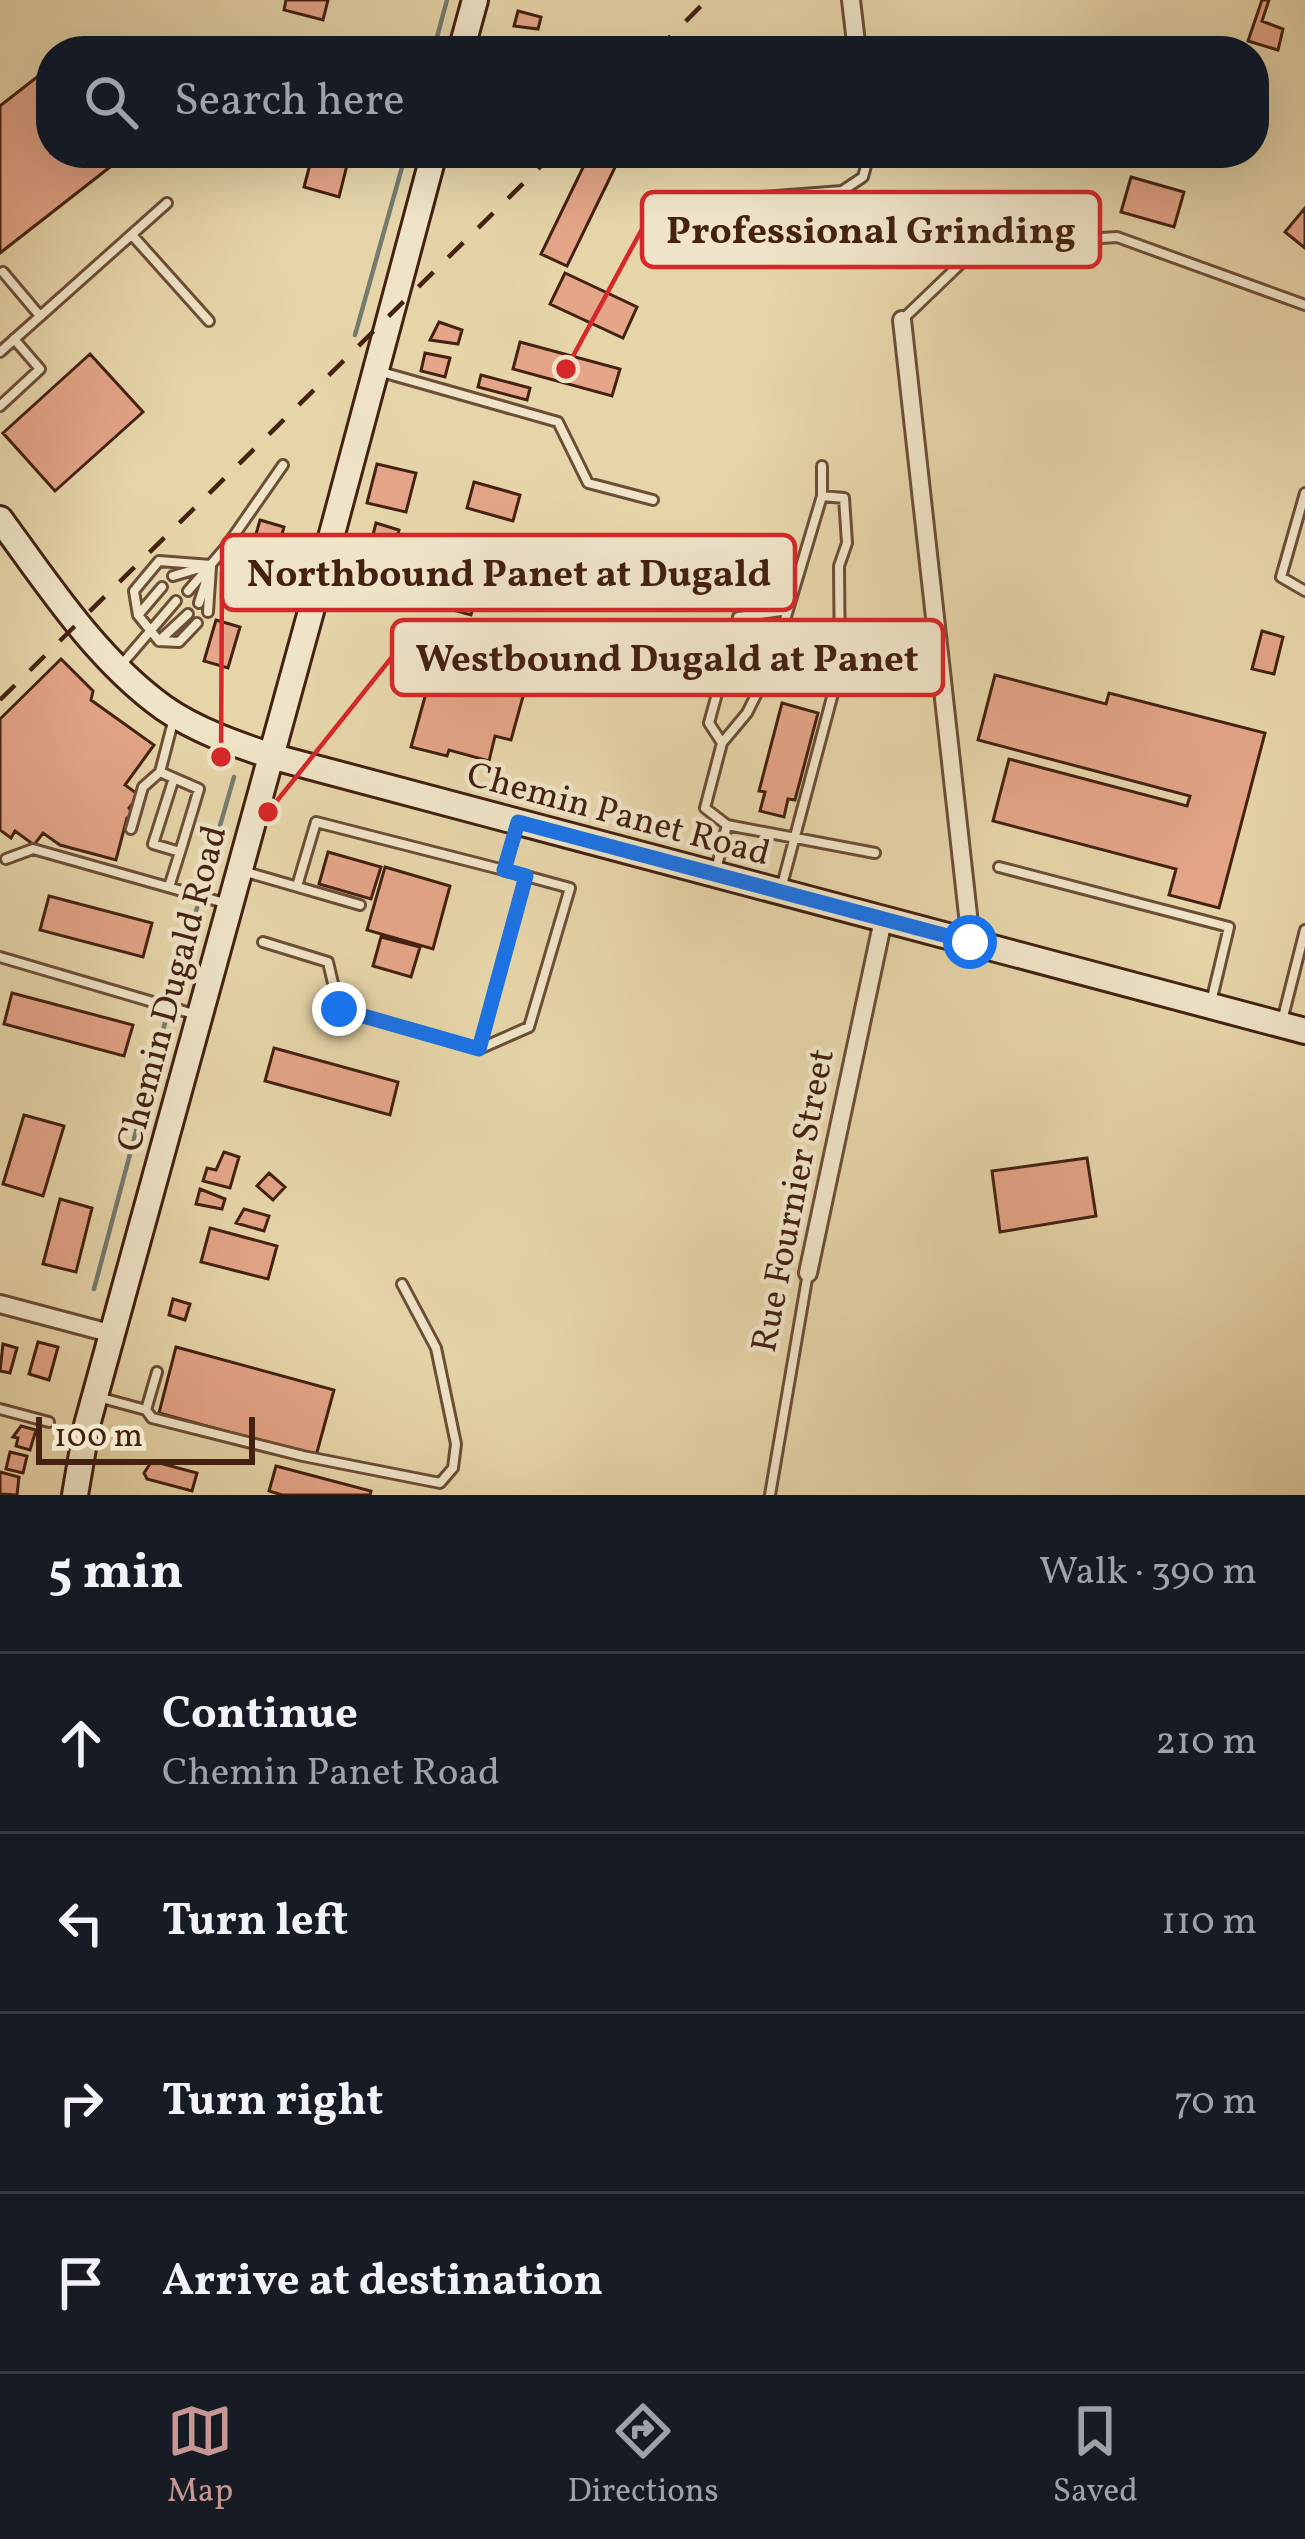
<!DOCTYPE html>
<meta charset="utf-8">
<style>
body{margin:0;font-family:Vollkorn,serif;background:#242831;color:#f1f3f6}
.scale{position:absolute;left:36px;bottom:30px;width:219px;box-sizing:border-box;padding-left:12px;border:6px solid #442111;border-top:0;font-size:33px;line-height:42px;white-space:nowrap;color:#442111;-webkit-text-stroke:9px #efe4c7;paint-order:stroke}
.stop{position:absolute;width:36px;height:36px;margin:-27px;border:9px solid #1a73e8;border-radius:50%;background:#fff}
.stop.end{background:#1a73e8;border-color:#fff;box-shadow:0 3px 12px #0008}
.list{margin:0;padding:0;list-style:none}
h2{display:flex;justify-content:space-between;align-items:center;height:156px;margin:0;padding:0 48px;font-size:51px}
h2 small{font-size:39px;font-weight:400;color:#9ea1a6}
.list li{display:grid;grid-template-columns:78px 1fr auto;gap:36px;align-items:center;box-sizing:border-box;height:180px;padding:0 48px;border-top:3px solid #363941}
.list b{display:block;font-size:45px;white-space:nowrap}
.list p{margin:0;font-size:39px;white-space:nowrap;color:#9ea1a6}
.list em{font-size:39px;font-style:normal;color:#9ea1a6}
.icon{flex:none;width:66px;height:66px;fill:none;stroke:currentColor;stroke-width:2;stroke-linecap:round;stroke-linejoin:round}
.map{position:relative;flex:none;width:1305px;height:1495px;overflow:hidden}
.search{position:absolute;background:#171b24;box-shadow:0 12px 48px #0002;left:36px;right:36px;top:36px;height:132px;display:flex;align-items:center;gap:30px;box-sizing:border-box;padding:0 42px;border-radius:48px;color:#9ea1a6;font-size:45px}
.sheet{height:876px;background:#171b24}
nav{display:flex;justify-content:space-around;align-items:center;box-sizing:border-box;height:168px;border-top:3px solid #363941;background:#171b24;font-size:33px;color:#9ea1a6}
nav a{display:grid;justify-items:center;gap:6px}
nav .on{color:#c59692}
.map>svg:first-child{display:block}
</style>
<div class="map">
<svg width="1305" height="1495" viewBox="0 0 1305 1495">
<rect width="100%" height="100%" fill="#e6d5a9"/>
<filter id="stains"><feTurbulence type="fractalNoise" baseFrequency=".00167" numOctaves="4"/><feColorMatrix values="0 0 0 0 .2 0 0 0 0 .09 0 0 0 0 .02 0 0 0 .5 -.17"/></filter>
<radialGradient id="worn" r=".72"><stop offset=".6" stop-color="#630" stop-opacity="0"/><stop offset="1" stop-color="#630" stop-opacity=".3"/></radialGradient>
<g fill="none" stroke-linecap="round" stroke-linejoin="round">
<path stroke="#767b70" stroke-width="4.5" d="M 437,37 L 447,0
M 355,335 L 406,153
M 203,885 L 234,777
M 172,995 L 197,908
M 94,1289 L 166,1019"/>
</g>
<path fill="#e4a588" stroke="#442111" stroke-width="3" d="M 286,0 L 328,0 L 323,20 L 284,10 Z
M 1262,0 L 1269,0 L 1262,21 L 1283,29 L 1278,50 L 1248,41 Z
M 518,11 L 541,17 L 538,29 L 514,26 Z
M 51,66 L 51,153 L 128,153 L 0,253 L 0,106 Z
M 313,153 L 350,153 L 339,197 L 304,187 Z
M 590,153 L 622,153 L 567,266 L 541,254 Z
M 1131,177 L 1184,192 L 1174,227 L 1121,212 Z
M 1305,208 L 1305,248 L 1285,232 Z
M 565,273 L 637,307 L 623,338 L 550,304 Z
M 439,322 L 462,330 L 458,344 L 430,340 Z
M 520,342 L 620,369 L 612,396 L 513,369 Z
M 425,353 L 450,358 L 445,377 L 421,371 Z
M 90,354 L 143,412 L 55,491 L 3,433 Z
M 481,375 L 530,388 L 527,400 L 478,387 Z
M 377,464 L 416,473 L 406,512 L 367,503 Z
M 474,482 L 520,495 L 513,521 L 467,508 Z
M 260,520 L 284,527 L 276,555 L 252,548 Z
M 376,523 L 399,530 L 395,545 L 372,539 Z
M 366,549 L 481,580 L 471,615 L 357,584 Z
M 216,620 L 240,627 L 228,668 L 204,661 Z
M 1262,631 L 1283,637 L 1274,674 L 1252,669 Z
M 436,657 L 527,682 L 511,740 L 495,736 L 489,761 L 449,750 L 447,756 L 411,747 Z
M 61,659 L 93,691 L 91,700 L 154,745 L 125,785 L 139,795 L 129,808 L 133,814 L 127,818 L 116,860 L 60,845 L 43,833 L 34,845 L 15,831 L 11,838 L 0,830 L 0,719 Z
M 995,675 L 1106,704 L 1109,693 L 1265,733 L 1219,908 L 1169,895 L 1176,869 L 993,821 L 1009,759 L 1187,806 L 1190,796 L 978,740 Z
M 782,703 L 818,713 L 795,800 L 788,799 L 784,817 L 760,811 L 765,792 L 759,791 Z
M 328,852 L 381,867 L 371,899 L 319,884 Z
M 385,867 L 450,886 L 433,949 L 367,930 Z
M 49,896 L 152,923 L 143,957 L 40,930 Z
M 381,937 L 420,947 L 411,977 L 373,966 Z
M 12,993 L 133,1025 L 124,1056 L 4,1024 Z
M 274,1048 L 398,1082 L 390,1115 L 265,1081 Z
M 24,1115 L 64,1126 L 43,1196 L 3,1184 Z
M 224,1152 L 239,1157 L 230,1188 L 203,1181 L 207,1168 L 216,1170 Z
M 1087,1158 L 1096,1216 L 1000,1232 L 992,1171 Z
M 269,1173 L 285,1187 L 273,1200 L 257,1186 Z
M 200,1189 L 225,1199 L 222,1209 L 196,1204 Z
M 60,1199 L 92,1208 L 76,1272 L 43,1264 Z
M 244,1209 L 269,1216 L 264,1231 L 236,1223 Z
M 210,1228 L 277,1246 L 268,1279 L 201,1262 Z
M 173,1299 L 190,1304 L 185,1320 L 169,1315 Z
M 38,1342 L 58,1347 L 49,1380 L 29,1374 Z
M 3,1344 L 17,1348 L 10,1373 L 0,1371 Z
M 176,1347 L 334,1390 L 316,1456 L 159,1413 Z
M 21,1426 L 36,1430 L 30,1450 L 16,1446 L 18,1438 L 13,1437 Z
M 10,1452 L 27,1456 L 23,1473 L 6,1469 Z
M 152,1461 L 197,1473 L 192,1491 L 147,1479 L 144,1473 Z
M 276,1466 L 371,1491 L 370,1495 L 282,1495 L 269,1491 Z
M 0,1472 L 19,1477 L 17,1495 L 0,1494 Z"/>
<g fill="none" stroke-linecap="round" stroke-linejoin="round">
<g stroke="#6c4e37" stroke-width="14">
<path id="lane" d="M 346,51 L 361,44 L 415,51
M 762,197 L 842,191 L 863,177 L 869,155
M 132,235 L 209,321
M 3,272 L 40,316
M 903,319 L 979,246 L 1117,237 L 1305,305
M 0,352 L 167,203
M 378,371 L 558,422 L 588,483 L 653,500
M 0,406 L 40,369 L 14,339
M 1305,493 L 1281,577 L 1305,591
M 822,496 L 822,466
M 226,547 L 283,465
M 173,576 L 203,567
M 188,591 L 226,547 L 318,575
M 199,603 L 207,578
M 208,612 L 211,567
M 139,614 L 162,587
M 197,623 L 179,642 L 159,641 L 138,615 L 134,591 L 159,561 L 211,565
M 159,641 L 188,614
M 122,664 L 176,601
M 770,667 L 788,610
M 173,722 L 160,772 L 199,789 L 180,852 L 153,844 L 174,778
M 722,743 L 709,723 L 738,617 L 788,610 L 822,496 L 844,498 L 847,543 L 839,566 L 840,672 L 835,686
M 131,829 L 143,787 L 160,772
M 6,859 L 33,849 L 228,904
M 999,867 L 1229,927 L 1212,998
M 716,870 L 727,825
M 246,872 L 360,905
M 782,885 L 835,686 L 770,667 L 747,713 L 722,743 L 705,808 L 727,825 L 875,853
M 297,886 L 316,822 L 504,870 L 516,829
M 169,887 L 180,852
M 263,942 L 328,962 L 339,1009 L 479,1049 L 529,1027 L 570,888 L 504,870
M 0,957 L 197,1015
M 1282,1021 L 1305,930
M 479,1049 L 526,876
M 98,1397 L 146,1410 L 157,1372
M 0,1409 L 49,1422
M 146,1410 L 152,1418 L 303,1456 L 440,1483 L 453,1468 L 456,1444 L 436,1348 L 402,1284
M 770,1495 L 808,1273"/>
</g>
<g stroke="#6c4e37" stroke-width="22">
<path id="street" d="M 851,0 L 857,51
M 869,153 L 869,155
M 902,320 L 971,942
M 808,1273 L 883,920
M 0,1304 L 113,1334"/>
</g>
<g stroke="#442111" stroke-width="30">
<path id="secondary" d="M 461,51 L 475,0
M 0,519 C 48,585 97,660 164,708 C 197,731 236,744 274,757 L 1305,1031
M 75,1495 L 87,1425 C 204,1002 322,578 434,153"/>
</g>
<use href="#lane" stroke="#efe4c7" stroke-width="8"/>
<use href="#street" stroke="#efe4c7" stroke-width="16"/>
<use href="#secondary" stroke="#efe4c7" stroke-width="24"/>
<path stroke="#442111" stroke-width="4.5" stroke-dasharray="21 21" stroke-linecap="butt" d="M 656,51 L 707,0
M 0,700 L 554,153"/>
</g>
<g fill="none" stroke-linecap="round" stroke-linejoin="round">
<path stroke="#1a73e8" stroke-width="15" d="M 339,1009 L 479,1049 L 526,876 L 504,870 L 518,822 L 970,942"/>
</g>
<g text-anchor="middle" stroke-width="9" stroke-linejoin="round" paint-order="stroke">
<g font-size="36" fill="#442111" stroke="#efe4c7">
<text transform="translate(619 812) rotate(15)" y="13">Chemin Panet Road</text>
<text transform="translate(170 988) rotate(-75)" y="13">Chemin Dugald Road</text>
<text transform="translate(791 1200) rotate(-79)" y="13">Rue Fournier Street</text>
</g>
</g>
<path fill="none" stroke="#d62828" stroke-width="4.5" d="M566 369L642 229M221 757L222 572M268 812L392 657"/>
<g fill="#d62828" stroke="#efe4c7" stroke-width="4.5">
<circle cx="566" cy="369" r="12"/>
<circle cx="221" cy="757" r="12"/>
<circle cx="268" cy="812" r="12"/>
</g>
<g fill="#efe4c7" stroke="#d62828" stroke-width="4.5">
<rect x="642" y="192" width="458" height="75" rx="12"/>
<rect x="222" y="535" width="573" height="75" rx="12"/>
<rect x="392" y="620" width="551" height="75" rx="12"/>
</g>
<g font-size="39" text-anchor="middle" font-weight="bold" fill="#442111">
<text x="871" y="243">Professional Grinding</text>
<text x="509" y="586">Northbound Panet at Dugald</text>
<text x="667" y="671">Westbound Dugald at Panet</text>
</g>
<rect width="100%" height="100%" filter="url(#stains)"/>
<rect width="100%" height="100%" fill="url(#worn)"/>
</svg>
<div class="scale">100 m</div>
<div class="stop" style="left:970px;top:942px"></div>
<div class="stop end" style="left:339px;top:1009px"></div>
<div class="search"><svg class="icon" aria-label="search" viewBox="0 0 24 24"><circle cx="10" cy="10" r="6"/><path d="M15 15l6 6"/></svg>Search here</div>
</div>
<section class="sheet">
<h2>5 min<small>Walk · 390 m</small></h2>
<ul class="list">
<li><svg class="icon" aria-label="ahead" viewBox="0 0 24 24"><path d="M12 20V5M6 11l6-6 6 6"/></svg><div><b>Continue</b><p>Chemin Panet Road</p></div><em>210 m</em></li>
<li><svg class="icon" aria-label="left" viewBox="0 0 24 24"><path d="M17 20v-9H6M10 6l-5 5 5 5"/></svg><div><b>Turn left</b></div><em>110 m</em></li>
<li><svg class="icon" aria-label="right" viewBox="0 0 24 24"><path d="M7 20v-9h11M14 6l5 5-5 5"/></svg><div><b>Turn right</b></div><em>70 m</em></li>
<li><svg class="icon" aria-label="arrive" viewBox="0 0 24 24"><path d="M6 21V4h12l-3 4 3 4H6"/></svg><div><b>Arrive at destination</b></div></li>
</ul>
</section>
<nav>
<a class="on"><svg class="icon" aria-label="map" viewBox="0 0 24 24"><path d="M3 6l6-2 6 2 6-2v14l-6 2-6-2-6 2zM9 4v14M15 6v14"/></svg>Map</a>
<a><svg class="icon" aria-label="directions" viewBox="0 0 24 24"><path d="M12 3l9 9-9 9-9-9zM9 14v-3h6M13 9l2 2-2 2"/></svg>Directions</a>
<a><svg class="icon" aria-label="saved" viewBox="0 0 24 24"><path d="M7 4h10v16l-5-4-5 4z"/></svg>Saved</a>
</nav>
